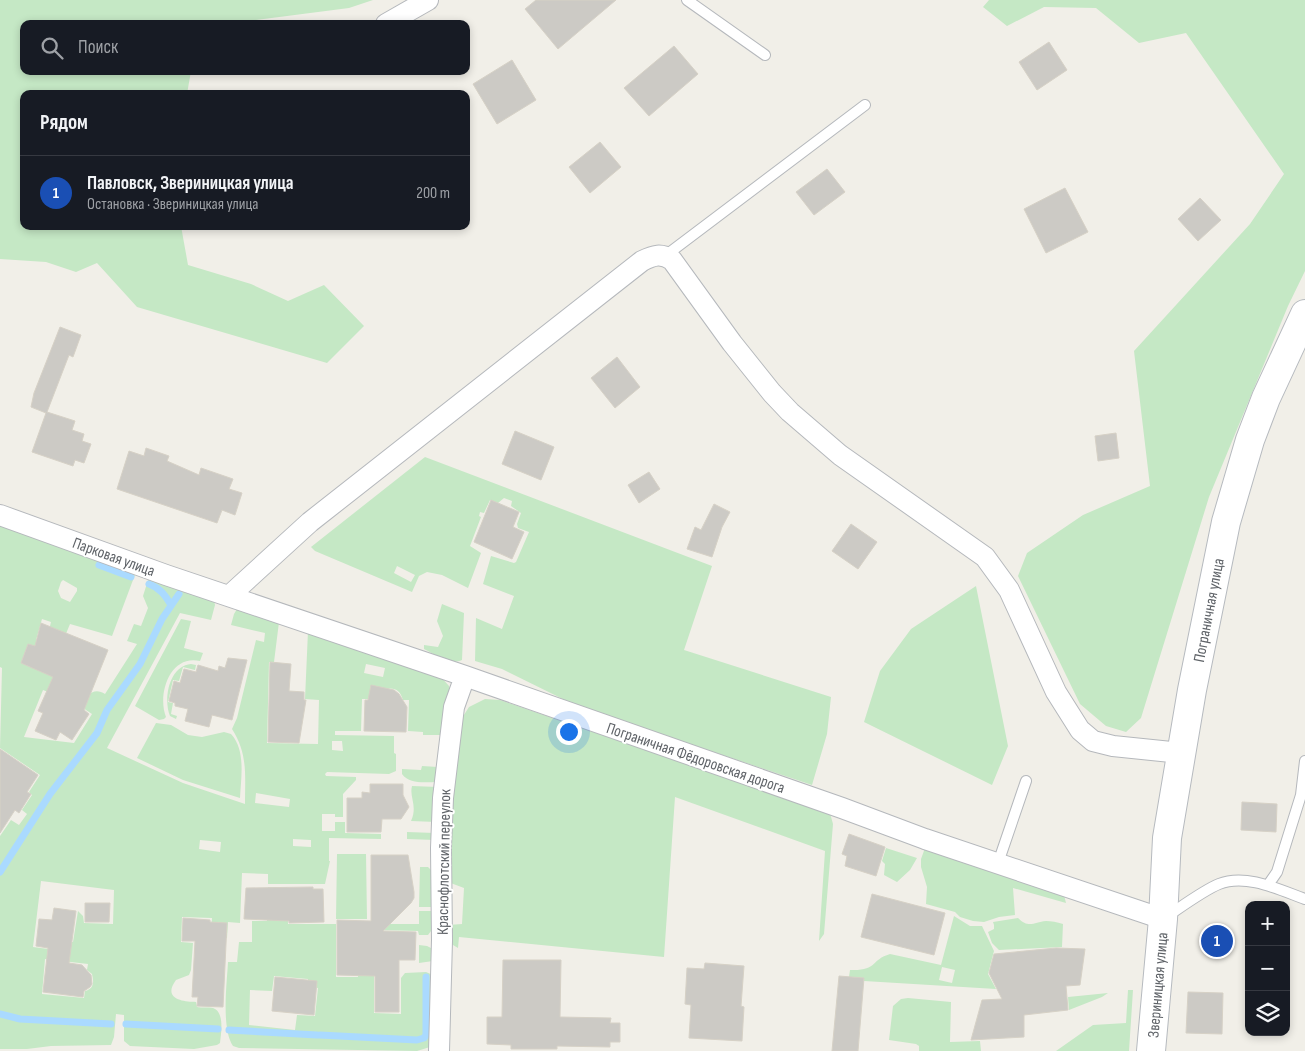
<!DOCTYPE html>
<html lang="ru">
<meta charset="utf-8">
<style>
body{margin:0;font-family:"Sofia Sans Condensed",sans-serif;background:#242831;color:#f1f3f6}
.controls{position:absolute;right:15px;bottom:15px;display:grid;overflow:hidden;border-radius:10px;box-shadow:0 2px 8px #0003}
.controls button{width:45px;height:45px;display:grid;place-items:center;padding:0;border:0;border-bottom:1px solid #363941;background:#171b24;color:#f1f3f6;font:25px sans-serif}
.you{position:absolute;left:568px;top:731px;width:18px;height:18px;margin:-12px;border:4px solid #fff;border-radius:50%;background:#1a73e8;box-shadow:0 0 0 8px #1a73e833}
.badge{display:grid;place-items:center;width:32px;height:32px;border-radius:50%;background:#ea4335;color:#fff;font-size:16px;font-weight:700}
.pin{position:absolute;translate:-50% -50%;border:2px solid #fff;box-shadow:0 1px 5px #0006}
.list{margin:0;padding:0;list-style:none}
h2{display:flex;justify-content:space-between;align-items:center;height:65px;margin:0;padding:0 20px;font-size:21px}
h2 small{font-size:16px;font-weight:400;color:#9ea1a6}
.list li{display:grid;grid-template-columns:32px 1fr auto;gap:15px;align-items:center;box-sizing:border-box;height:75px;padding:0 20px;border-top:1px solid #363941}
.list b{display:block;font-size:19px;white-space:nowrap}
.list p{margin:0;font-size:16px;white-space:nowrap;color:#9ea1a6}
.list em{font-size:16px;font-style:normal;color:#9ea1a6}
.icon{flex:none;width:28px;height:28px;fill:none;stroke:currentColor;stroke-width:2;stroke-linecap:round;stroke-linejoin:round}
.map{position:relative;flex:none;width:1305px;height:1051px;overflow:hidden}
.search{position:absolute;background:#171b24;box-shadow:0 2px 8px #0003;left:20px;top:20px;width:450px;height:55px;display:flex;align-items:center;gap:12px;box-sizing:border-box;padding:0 18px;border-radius:10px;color:#9ea1a6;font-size:19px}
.panel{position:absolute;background:#171b24;box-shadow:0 2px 8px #0003;left:20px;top:90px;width:450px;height:140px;border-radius:10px}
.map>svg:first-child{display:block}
</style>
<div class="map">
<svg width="1305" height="1051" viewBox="0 0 1305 1051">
<rect width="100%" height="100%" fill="#f1efe8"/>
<path fill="#c5e8c5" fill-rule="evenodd" d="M 0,0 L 373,0 L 349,8 L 226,24 L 24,24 L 24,71 L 191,71 L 187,94 L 24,94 L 24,226 L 181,226 L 188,265 L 251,284 L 288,301 L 324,285 L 364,326 L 327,363 L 137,307 L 97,263 L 76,272 L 46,262 L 0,259 Z
M 989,0 L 1305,0 L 1305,271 L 1288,306 L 1209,497 L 1141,718 L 1126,732 L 1106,726 L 1080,704 L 1018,576 L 1027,553 L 1083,515 L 1150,486 L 1134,351 L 1250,224 L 1284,174 L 1186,33 L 1139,43 L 1096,8 L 1044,7 L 1007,26 L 983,7 Z
M 425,457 L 712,566 L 684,650 L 831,697 L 827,734 L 812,785 L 579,707 L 502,669 L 475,661 L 476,618 L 502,629 L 514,596 L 483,584 L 491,556 L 514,563 L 516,562 L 529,532 L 518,528 L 517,524 L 521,513 L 511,506 L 512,501 L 504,498 L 498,503 L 490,500 L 484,513 L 480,512 L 479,516 L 481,517 L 470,546 L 481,553 L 468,588 L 442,575 L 427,572 L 419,576 L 412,592 L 315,551 L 311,547 ZM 397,566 L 415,575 L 411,582 L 394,573 Z
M 0,523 L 136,572 L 112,636 L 70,624 L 51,670 L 90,686 L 58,696 L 43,690 L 24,737 L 74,743 L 92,714 L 80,706 C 86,695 94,687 105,694 L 137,644 L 127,641 L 134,624 L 141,626 L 148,608 L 143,596 L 149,577 L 214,600 L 215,605 L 211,620 L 180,613 L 107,748 L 183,783 L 245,804 C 245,775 248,754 232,729 L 237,718 L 256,640 L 264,642 L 265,633 L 231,625 L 234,614 L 237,609 L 279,622 L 274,662 L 269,662 L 267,743 L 318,744 L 319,700 L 305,699 L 308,631 L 441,677 L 449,686 L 450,692 L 442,735 L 423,735 L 423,732 L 408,731 L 409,700 L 403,700 C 400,690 395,687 385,689 L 378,699 L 362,699 L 361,731 L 335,731 L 335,735 L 394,736 L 394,753 L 396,754 L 396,771 L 389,774 L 327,772 L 325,774 L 326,776 L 356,777 L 356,780 L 343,794 L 343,817 L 335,817 L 335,814 L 322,814 L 322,831 L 335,831 L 335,822 L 345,822 L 345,833 L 381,834 L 381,839 L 329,838 L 329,861 L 330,861 L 325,884 L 268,884 L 268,874 L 242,873 L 240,923 L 228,922 L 227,938 L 211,937 L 212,918 L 182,917 L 181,942 L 193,943 L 191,970 L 189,975 L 176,980 C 162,999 183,1002 196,1002 L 197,1007 C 201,1008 209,1007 213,1008 C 225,1012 221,1034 220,1043 L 217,1045 L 194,1049 L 130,1046 L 124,1041 L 124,1015 L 116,1014 L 114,1037 L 111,1045 L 51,1046 L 27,1049 L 0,1049 L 0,836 L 11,820 L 19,825 L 27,814 L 22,810 L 32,795 L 29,792 L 40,775 L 0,748 L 2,668 L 0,667 ZM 63,580 L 77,588 L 77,591 L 70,602 L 61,598 L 58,591 L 61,582 ZM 42,619 L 51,622 L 46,643 L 36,640 ZM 28,644 L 38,648 L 30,667 L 21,663 ZM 366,664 L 385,668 L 383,677 L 364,673 ZM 332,741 L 342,741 L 343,751 L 332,750 ZM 256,793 L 290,799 L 289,807 L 255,803 ZM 293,839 L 311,840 L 311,847 L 293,846 ZM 200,840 L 221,842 L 220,852 L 199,849 ZM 41,881 L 114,890 L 113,924 L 84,923 L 83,916 L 78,911 L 73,942 L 57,940 L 56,950 L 33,947 ZM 45,959 L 88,964 L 87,970 L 92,974 C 94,982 94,989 85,991 L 84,998 L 42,994 Z
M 976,586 L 1008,746 L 992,785 L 864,722 L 880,671 L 911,629 Z
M 442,604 L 464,613 L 462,660 C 449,666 435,654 424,649 L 424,645 L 438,647 L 443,636 L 437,621 Z
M 181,619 L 191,621 L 184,648 L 203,653 L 200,661 C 170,654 157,694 166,717 L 164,719 L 159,720 L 135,706 Z
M 191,664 L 196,665 L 195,670 L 183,667 L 179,681 L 173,680 L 168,702 L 173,703 L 171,714 L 177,716 L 176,719 L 170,716 C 163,699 169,666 191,664 Z
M 485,699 L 500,700 L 830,813 L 833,824 L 824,934 L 819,941 L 825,851 L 675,797 L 664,957 L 459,937 L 458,948 L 448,942 L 448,925 L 462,924 L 464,888 L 448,882 L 448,839 L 462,718 L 469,707 Z
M 156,723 L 171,725 L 188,735 L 202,737 L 224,732 L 231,734 C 246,750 241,778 240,798 L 183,780 L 137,758 Z
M 422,766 L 438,767 L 438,782 C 426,782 410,785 402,774 L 402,769 L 421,770 Z
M 412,786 L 438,787 L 436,822 L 411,821 C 418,806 409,797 412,786 Z
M 407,832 L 435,833 L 435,840 L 407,839 Z
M 886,848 L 917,858 L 910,870 L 897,882 L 884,875 L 885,864 L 882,861 Z
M 925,848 L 1064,895 L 1066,903 L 1013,888 L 1015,915 L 999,917 L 984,922 L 973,921 L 960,917 L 955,912 L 926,904 L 927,887 L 921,867 L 921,859 Z
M 337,854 L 366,854 L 367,919 L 336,919 Z
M 420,867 L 428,867 L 432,871 L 432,907 L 419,907 Z
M 268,887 L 287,887 L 288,924 L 336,924 L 336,977 L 358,977 L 358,966 L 374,967 L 374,1013 L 401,1014 L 401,978 L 405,973 L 426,972 L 433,975 L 430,1047 L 417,1051 L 239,1048 L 233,1046 C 221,1028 227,983 228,962 L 237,962 L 239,942 L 252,942 L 252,921 L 267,921 ZM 274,976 L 308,979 L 308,987 L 318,988 L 315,1016 L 297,1015 L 295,1030 L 249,1025 L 250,990 L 272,991 Z
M 419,911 L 432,911 L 431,931 L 428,935 L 419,935 L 418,931 L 378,930 L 351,924 L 419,924 Z
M 954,916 L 970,926 L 982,926 L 994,951 L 988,974 L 996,989 L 864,981 L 864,978 L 849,977 L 850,970 C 878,971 870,960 890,954 L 941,965 ZM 942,967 L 955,970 L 952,983 L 939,980 Z
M 1018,918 C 1029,929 1034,922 1046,921 C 1051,921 1057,922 1063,924 L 1062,947 L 999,950 L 992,943 L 988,932 L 994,929 L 994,925 L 993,922 Z
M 419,945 L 427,946 L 433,949 L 433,961 L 419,963 Z
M 1128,990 L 1133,990 L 1129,1051 L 1056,1051 L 1093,1025 L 1126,1023 Z
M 1108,993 L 1102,997 L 1069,1010 L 1068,997 Z
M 908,998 L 951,1002 L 950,1042 L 980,1041 L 981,1051 L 919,1051 L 919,1046 L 916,1044 L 889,1040 L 893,1006 L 901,999 Z"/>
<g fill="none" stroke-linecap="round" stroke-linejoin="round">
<path stroke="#aadaff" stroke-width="7" d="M 99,565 L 131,577
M 149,584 C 160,588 165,595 171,605
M 0,872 L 50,794 L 97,733 L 107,710 L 140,664 L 162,619 L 179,594
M 0,1014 L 20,1019 L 111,1024
M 126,1024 L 218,1029
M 229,1030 L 317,1035
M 320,1035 L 417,1040 L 424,1038 L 426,1035 L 426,977"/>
</g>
<path fill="#cccac5" stroke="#d6d1c6" d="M 536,0 L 616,0 L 558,49 L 525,9 Z
M 1049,42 L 1067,70 L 1037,90 L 1019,62 Z
M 674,46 L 698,74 L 649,116 L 624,88 Z
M 512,60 L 536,100 L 497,124 L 473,84 Z
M 600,142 L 621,167 L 590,193 L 569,167 Z
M 827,169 L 845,192 L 814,215 L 796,192 Z
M 1065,188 L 1088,232 L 1046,253 L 1024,209 Z
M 1200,198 L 1221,220 L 1198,241 L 1178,219 Z
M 60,327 L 81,335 L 73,357 L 69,355 L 47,412 L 75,421 L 72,430 L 84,434 L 82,441 L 91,444 L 84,463 L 75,460 L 73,466 L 32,452 L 46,413 L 31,407 L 34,393 Z
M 617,357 L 640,387 L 615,408 L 591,378 Z
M 515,431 L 554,447 L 541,480 L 502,464 Z
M 1116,433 L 1119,458 L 1098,461 L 1095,436 Z
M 146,448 L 169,456 L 167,461 L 199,475 L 201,468 L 233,479 L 229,489 L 242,493 L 235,515 L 222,510 L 217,523 L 117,489 L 129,451 L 144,456 Z
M 649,472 L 660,489 L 639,503 L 628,485 Z
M 491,500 L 519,512 L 513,527 L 524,532 L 512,559 L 474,542 Z
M 714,504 L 730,512 L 722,527 L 712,557 L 687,549 L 695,527 L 701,530 Z
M 851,524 L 877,542 L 858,569 L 832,551 Z
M 41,623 L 108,650 L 84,710 L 89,714 L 72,740 L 60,732 L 56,740 L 35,731 L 43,713 L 38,711 L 53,677 L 21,663 L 28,644 L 35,646 Z
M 228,658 L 247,660 L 232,720 L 212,715 L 209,727 L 185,721 L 188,709 L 175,706 L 175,703 L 169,701 L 174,681 L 180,683 L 184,669 L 196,672 L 198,665 L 218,671 L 219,666 L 225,668 Z
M 270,662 L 291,664 L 289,691 L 304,692 L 304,700 L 306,700 L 299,743 L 268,742 Z
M 371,685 L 394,690 L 399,694 L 407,707 L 406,732 L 364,731 L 365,700 L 368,700 Z
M 0,749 L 38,775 L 27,792 L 31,794 L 19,813 L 15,810 L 0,833 Z
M 370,784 L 403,784 L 403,795 L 409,807 L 401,819 L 382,819 L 381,832 L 347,832 L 347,798 L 362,798 L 362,792 L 370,793 Z
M 1242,802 L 1277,804 L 1276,832 L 1241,830 Z
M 849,834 L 885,847 L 876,876 L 845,866 L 847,856 L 842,854 Z
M 371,855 L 408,855 L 414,892 L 414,898 L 411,903 L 383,931 L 416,932 L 415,960 L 399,960 L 399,1012 L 375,1012 L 375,976 L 337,975 L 337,920 L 371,921 Z
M 313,887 L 313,889 L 323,889 L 324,922 L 289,923 L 289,921 L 244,919 L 246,888 Z
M 872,894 L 945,913 L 934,955 L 861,937 Z
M 85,903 L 110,903 L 109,922 L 85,922 Z
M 54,908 L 76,911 L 69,963 L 82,965 L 91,975 L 92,984 L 90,987 L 84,991 L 83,997 L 43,992 L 48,948 L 36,946 L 39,919 L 52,920 Z
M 183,918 L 210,920 L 210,922 L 227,923 L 223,1007 L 197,1006 L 198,997 L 192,997 L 195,941 L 182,941 Z
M 1056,948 L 1085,949 L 1080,985 L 1066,986 L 1068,1010 L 1024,1015 L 1024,1037 L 971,1040 L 982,1000 L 1002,999 L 989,973 L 994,954 Z
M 503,960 L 561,960 L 560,1017 L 611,1018 L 610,1023 L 620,1023 L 620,1042 L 610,1042 L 610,1047 L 557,1046 L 557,1049 L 511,1049 L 511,1045 L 487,1044 L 487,1017 L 502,1017 Z
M 705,963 L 744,966 L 741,1006 L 744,1007 L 742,1041 L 689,1038 L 691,1005 L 685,1004 L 687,968 L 704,969 Z
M 839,976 L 864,978 L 858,1051 L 832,1051 Z
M 275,977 L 317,981 L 314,1015 L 272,1011 Z
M 1188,992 L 1223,993 L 1222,1034 L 1186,1033 Z"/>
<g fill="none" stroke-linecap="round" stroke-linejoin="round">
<g stroke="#b5b8bc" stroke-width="12">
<path id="lane" d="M 687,0 L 765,55
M 665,256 L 865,105
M 998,863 L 1026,781
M 1268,885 L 1277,872 L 1301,795 L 1305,761
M 1166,917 C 1181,907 1204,890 1219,884 C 1246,873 1280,890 1305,899"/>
</g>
<g stroke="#b5b8bc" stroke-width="22">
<path id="street" d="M 386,24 L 428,0
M 0,515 L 166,575 L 465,676 L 842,808 L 925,839 L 1163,919
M 229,596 L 310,522 L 642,261 C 654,255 661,253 672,260 L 732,343 L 772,393 L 790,412 L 840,455 L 985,557 L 1009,590 L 1056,692 L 1080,730 L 1093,741 L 1113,746 L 1181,753
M 439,1051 L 442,940 L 441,848 L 443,798 L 454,707 L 465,676"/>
</g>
<g stroke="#b6babf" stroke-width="30">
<path id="secondary" d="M 1151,1051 L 1163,919 L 1167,838 L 1192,690 L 1226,522 L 1250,440 L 1266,398 L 1305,314"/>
</g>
<use href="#lane" stroke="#fff" stroke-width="10"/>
<use href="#street" stroke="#fff" stroke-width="20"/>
<use href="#secondary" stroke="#fff" stroke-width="28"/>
</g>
<g text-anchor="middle" stroke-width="4" stroke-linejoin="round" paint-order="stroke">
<g font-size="16" fill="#5f6368" stroke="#fff">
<text transform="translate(114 556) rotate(20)" y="6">Парковая улица</text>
<text transform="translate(1208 610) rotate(-79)" y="6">Пограничная улица</text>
<text transform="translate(696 757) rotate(19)" y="6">Пограничная Фёдоровская дорога</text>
<text transform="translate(443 862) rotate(-89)" y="6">Краснофлотский переулок</text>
<text transform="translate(1157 985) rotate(-85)" y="6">Звериницкая улица</text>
</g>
</g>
</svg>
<div class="controls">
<button>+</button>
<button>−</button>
<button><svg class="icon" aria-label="layers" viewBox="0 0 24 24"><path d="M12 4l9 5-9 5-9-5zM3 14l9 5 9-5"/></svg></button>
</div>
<div class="you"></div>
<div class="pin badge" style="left:1217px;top:941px;background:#1a4fb4">1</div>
<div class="search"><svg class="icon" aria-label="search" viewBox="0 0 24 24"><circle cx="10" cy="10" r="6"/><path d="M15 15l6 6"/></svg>Поиск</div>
<section class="panel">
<h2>Рядом<small></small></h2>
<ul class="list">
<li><span class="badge" style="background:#1a4fb4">1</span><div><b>Павловск, Звериницкая улица</b><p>Остановка · Звериницкая улица</p></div><em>200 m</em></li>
</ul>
</section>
</div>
